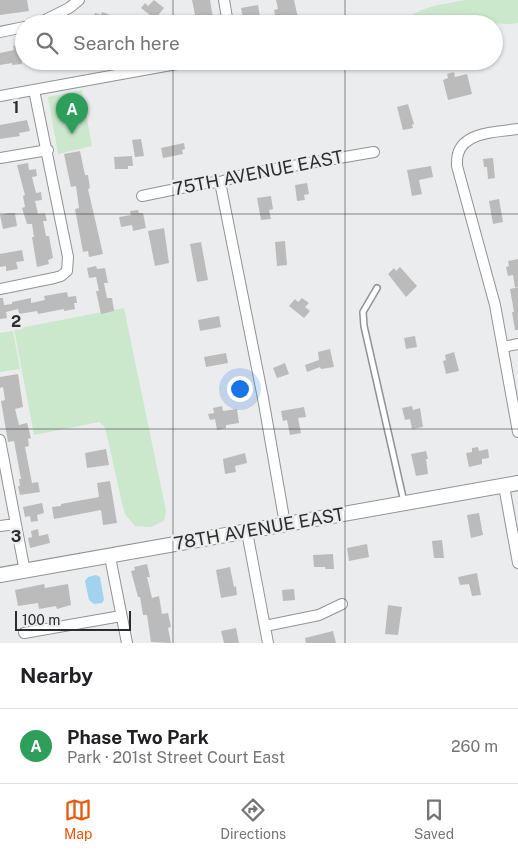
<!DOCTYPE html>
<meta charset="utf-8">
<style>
body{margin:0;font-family:"Public Sans",sans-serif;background:#f2f2f2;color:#202124}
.scale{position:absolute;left:15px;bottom:12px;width:116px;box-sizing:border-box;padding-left:5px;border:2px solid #2b2c2c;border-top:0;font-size:14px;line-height:18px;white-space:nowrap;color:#2b2c2c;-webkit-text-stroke:4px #ebeced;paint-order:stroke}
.you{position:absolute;left:239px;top:388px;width:18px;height:18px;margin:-12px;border:4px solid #fff;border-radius:50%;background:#1a73e8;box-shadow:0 0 0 8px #1a73e833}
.badge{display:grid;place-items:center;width:32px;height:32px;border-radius:50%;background:#ea580c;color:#fff;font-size:16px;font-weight:700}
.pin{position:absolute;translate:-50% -41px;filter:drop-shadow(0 1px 2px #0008)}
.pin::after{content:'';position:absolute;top:26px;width:18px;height:15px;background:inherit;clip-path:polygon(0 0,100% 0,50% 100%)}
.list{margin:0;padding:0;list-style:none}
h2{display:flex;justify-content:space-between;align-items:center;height:65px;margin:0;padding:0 20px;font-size:21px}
h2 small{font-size:16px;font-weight:400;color:#757577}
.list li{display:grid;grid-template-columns:32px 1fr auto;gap:15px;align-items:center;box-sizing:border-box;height:75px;padding:0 20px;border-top:1px solid #e0e0e0}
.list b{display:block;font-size:19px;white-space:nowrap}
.list p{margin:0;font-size:16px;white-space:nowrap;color:#757577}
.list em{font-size:16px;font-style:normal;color:#757577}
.icon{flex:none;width:28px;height:28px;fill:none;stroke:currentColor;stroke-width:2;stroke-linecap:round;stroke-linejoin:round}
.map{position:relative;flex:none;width:518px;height:643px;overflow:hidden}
.search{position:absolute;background:#fff;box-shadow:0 1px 4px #0004;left:15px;right:15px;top:15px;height:55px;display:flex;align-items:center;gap:12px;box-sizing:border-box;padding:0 18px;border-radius:28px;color:#757577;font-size:19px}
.sheet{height:140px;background:#fff}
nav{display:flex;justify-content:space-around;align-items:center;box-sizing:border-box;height:70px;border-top:1px solid #e0e0e0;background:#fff;font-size:14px;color:#757577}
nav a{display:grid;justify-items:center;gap:2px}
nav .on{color:#ea580c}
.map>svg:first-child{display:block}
</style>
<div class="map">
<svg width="518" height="643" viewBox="0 0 518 643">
<rect width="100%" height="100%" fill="#ebeced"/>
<path fill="#cbe8cd" d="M 465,0 L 518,0 L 518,23 L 510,24 L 487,23 L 405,24 L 404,22 C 418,6 445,4 465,0 Z
M 82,90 L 92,146 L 58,154 L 48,97 Z
M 124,308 L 166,511 L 164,521 L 151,527 L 135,526 L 125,514 L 122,503 L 105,427 L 99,422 L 34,435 L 14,329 Z
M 13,331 L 20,369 L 0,372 L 0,333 Z"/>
<path fill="#a2d3ee" d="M 96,575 L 100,577 L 104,600 L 102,603 L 94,604 L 89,600 L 85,581 L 88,577 Z"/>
<path fill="#bcbbbc" d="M 0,0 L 27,0 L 29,11 L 0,15 Z
M 154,0 L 164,8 L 155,19 L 141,8 L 145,3 L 148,6 Z
M 192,0 L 210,0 L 214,24 L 197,24 Z
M 276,0 L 294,0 L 298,18 L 280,22 L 279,18 L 276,19 L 274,10 L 278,9 Z
M 258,5 L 261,24 L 244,24 L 241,8 Z
M 102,12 L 110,15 L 109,18 L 126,17 L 127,24 L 92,24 L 95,13 L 101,15 Z
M 24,44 L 24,54 L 21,54 L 22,64 L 12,65 L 12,63 L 0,65 L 0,53 L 14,50 L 13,46 Z
M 454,72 L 455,77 L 467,74 L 472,94 L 448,100 L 443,80 L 448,78 L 447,74 Z
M 408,104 L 414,124 L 412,125 L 413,128 L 403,130 L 397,107 Z
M 27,120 L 30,131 L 19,133 L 20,136 L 0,139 L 0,125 Z
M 141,139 L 144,156 L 135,157 L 132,140 Z
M 184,143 L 185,149 L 182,150 L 183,154 L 163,158 L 161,148 Z
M 80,151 L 85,175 L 88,175 L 90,188 L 88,189 L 103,254 L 89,257 L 88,251 L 83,252 L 75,209 L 79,208 L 76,186 L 71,187 L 64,154 Z
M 132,156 L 133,166 L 128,166 L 128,169 L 115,169 L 114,157 Z
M 493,158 L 495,178 L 488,179 L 487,167 L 484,167 L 483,159 Z
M 28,163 L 29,170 L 36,169 L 37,176 L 32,177 L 36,193 L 41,192 L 42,200 L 35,201 L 38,214 L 45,213 L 47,221 L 43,221 L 46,236 L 49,236 L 53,258 L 48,260 L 49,264 L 37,267 L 32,237 L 34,237 L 32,224 L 27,224 L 22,208 L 25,207 L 23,196 L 25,195 L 17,165 Z
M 431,166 L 433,177 L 419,180 L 422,194 L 412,196 L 407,170 Z
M 307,183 L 309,194 L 304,195 L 305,200 L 297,201 L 295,185 Z
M 271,196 L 273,209 L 269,210 L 271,219 L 261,220 L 257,198 Z
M 499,199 L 503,222 L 493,224 L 489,201 Z
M 138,210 L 139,213 L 143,213 L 146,228 L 133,231 L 132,225 L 121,227 L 119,217 L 131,215 L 130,211 Z
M 9,213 L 15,213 L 17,226 L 3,229 L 0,215 Z
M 164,228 L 169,263 L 155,266 L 148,231 Z
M 285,241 L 287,265 L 277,266 L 275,242 Z
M 201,242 L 208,280 L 197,282 L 190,244 Z
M 22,250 L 24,261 L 16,262 L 18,269 L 6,271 L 6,266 L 0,267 L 0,254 Z
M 518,259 L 518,287 L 515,287 L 513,275 L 508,276 L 506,267 L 509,266 L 508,261 Z
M 96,266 L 97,269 L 105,268 L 108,283 L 104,283 L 107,298 L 112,298 L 114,311 L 101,314 L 96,291 L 99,291 L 96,277 L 89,278 L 87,268 Z
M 400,267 L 417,286 L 406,297 L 388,274 L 394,268 L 396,271 Z
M 518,287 L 518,330 L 515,330 L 512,312 L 514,312 L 510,289 Z
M 67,292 L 68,297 L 76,296 L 77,303 L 74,303 L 75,309 L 64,311 L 64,309 L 38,314 L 37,311 L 19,314 L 18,309 L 6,312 L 7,318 L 0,319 L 0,298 L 3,298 L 4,305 L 12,304 L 12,302 L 31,298 L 31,303 L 45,300 L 44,296 Z
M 302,298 L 309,303 L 305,307 L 310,311 L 304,318 L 289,306 L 295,299 L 298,302 Z
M 219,316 L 221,327 L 200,331 L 198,320 Z
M 415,336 L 417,347 L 406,349 L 404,338 Z
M 330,349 L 334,367 L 321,369 L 320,367 L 307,372 L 305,365 L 319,360 L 318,352 Z
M 454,352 L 459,371 L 446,374 L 443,361 L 446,360 L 445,355 Z
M 226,353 L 228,363 L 206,367 L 204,357 Z
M 285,363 L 289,374 L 277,378 L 273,368 Z
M 18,374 L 23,407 L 15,409 L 19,425 L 27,423 L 31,438 L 28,439 L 29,446 L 25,447 L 32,483 L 38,482 L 40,492 L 20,495 L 18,486 L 20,486 L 19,479 L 21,479 L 14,441 L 8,442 L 1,401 L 5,400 L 3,387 L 0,388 L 0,377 Z
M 222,406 L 223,411 L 237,409 L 239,423 L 226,425 L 226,428 L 217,430 L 215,419 L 210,420 L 208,414 L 214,413 L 213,408 Z
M 412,406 L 413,410 L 420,408 L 423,427 L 412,429 L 410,419 L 405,420 L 402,408 Z
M 304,407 L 306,417 L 298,418 L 301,433 L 290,435 L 287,420 L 283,421 L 281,411 Z
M 478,447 L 479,451 L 488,449 L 489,458 L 482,459 L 482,464 L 469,467 L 466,453 L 472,452 L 472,448 Z
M 106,449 L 109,465 L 87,468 L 85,453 Z
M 426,451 L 428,459 L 426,459 L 428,474 L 416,476 L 411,454 Z
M 245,453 L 247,463 L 235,466 L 236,472 L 225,474 L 223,459 Z
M 110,481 L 117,523 L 103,525 L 101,510 L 54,519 L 52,507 L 61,506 L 61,504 L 99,497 L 97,483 Z
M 42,503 L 44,513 L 37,515 L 38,521 L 31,522 L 30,516 L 25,517 L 23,507 Z
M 479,513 L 483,535 L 471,538 L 467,515 Z
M 38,529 L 39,536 L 48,534 L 50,543 L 30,548 L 28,538 L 32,537 L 31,531 Z
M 442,540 L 444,558 L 434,558 L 432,541 Z
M 367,544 L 369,557 L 349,561 L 347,548 Z
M 333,554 L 334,569 L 325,569 L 325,567 L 314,567 L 313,555 Z
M 147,564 L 150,577 L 147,577 L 152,598 L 159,596 L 162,614 L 168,613 L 171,627 L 168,628 L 171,643 L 151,642 L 147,615 L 143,615 L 140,597 L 138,597 L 131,571 L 135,570 L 134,567 Z
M 230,567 L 234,587 L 236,586 L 237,595 L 221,598 L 216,570 Z
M 477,573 L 481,595 L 472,596 L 469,584 L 460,585 L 458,577 Z
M 44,584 L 45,588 L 68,584 L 71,605 L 57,609 L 56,606 L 39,609 L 38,603 L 18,606 L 15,590 Z
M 294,589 L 295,600 L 283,601 L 282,590 Z
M 388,605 L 402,607 L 398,635 L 385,634 Z
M 236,628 L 239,643 L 224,643 L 221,631 Z
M 333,631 L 336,643 L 306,643 L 305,638 Z"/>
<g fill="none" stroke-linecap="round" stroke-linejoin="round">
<g stroke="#929394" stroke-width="8">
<path id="lane" d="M 377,288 L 363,312 L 364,326 L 404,502"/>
</g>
<g stroke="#929394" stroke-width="12">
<path id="street" d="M 224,0 L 228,24
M 37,24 L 69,8 L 79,0
M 0,32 L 24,27
M 0,96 L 193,61
M 518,129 C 500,132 464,131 458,154 C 457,157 457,162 457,166 L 495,305 L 518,432
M 0,158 L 48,150
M 220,182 L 263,398 L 285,524
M 142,196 L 205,183 L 220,182 L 246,174 L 374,152
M 0,289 L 54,278 L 61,276 L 67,271 L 68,257 L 34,90
M 503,347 L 518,344
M 0,440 L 25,572
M 504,486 L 518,563
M 0,526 L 15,524
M 247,532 L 268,643
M 110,557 L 127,643
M 265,626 L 319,615 L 342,604
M 24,633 L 121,616"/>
</g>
<g stroke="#929394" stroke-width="16">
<path id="secondary" d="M 0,575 L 518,483"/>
</g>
<use href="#lane" stroke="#fff" stroke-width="5"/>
<use href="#street" stroke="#fff" stroke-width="10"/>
<use href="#secondary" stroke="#fff" stroke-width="14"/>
</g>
<path fill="none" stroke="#2b2c2c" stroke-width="1" stroke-opacity="0.55" d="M 173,0 L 173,24M 345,0 L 345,24M 173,61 L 173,643M 345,61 L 345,643M 0,214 L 518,214M 0,429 L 518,429"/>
<g text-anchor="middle" stroke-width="5" stroke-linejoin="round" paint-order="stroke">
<g font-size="18" fill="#2b2c2c" stroke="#ebeced">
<text transform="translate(258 173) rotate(-11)" y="6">75TH AVENUE EAST</text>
<text transform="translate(259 529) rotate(-10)" y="6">78TH AVENUE EAST</text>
</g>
</g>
<g font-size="16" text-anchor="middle" font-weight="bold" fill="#2b2c2c" stroke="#ebeced" stroke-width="5" stroke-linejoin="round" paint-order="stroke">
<text x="16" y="113">1</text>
<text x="16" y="327">2</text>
<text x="16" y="542">3</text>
</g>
</svg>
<div class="scale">100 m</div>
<div class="you"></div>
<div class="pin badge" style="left:72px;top:134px;background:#2e9e5b">A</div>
<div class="search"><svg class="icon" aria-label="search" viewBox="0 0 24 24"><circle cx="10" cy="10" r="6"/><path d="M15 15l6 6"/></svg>Search here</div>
</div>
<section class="sheet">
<h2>Nearby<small></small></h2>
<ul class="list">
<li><span class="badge" style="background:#2e9e5b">A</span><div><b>Phase Two Park</b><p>Park · 201st Street Court East</p></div><em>260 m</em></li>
</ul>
</section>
<nav>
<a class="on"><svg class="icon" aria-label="map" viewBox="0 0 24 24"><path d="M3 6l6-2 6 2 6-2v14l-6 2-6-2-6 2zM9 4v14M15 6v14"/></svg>Map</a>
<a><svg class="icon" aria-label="directions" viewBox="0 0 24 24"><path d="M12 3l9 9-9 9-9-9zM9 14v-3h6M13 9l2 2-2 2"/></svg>Directions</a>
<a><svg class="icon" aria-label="saved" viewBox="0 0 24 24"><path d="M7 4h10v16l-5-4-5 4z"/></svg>Saved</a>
</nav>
